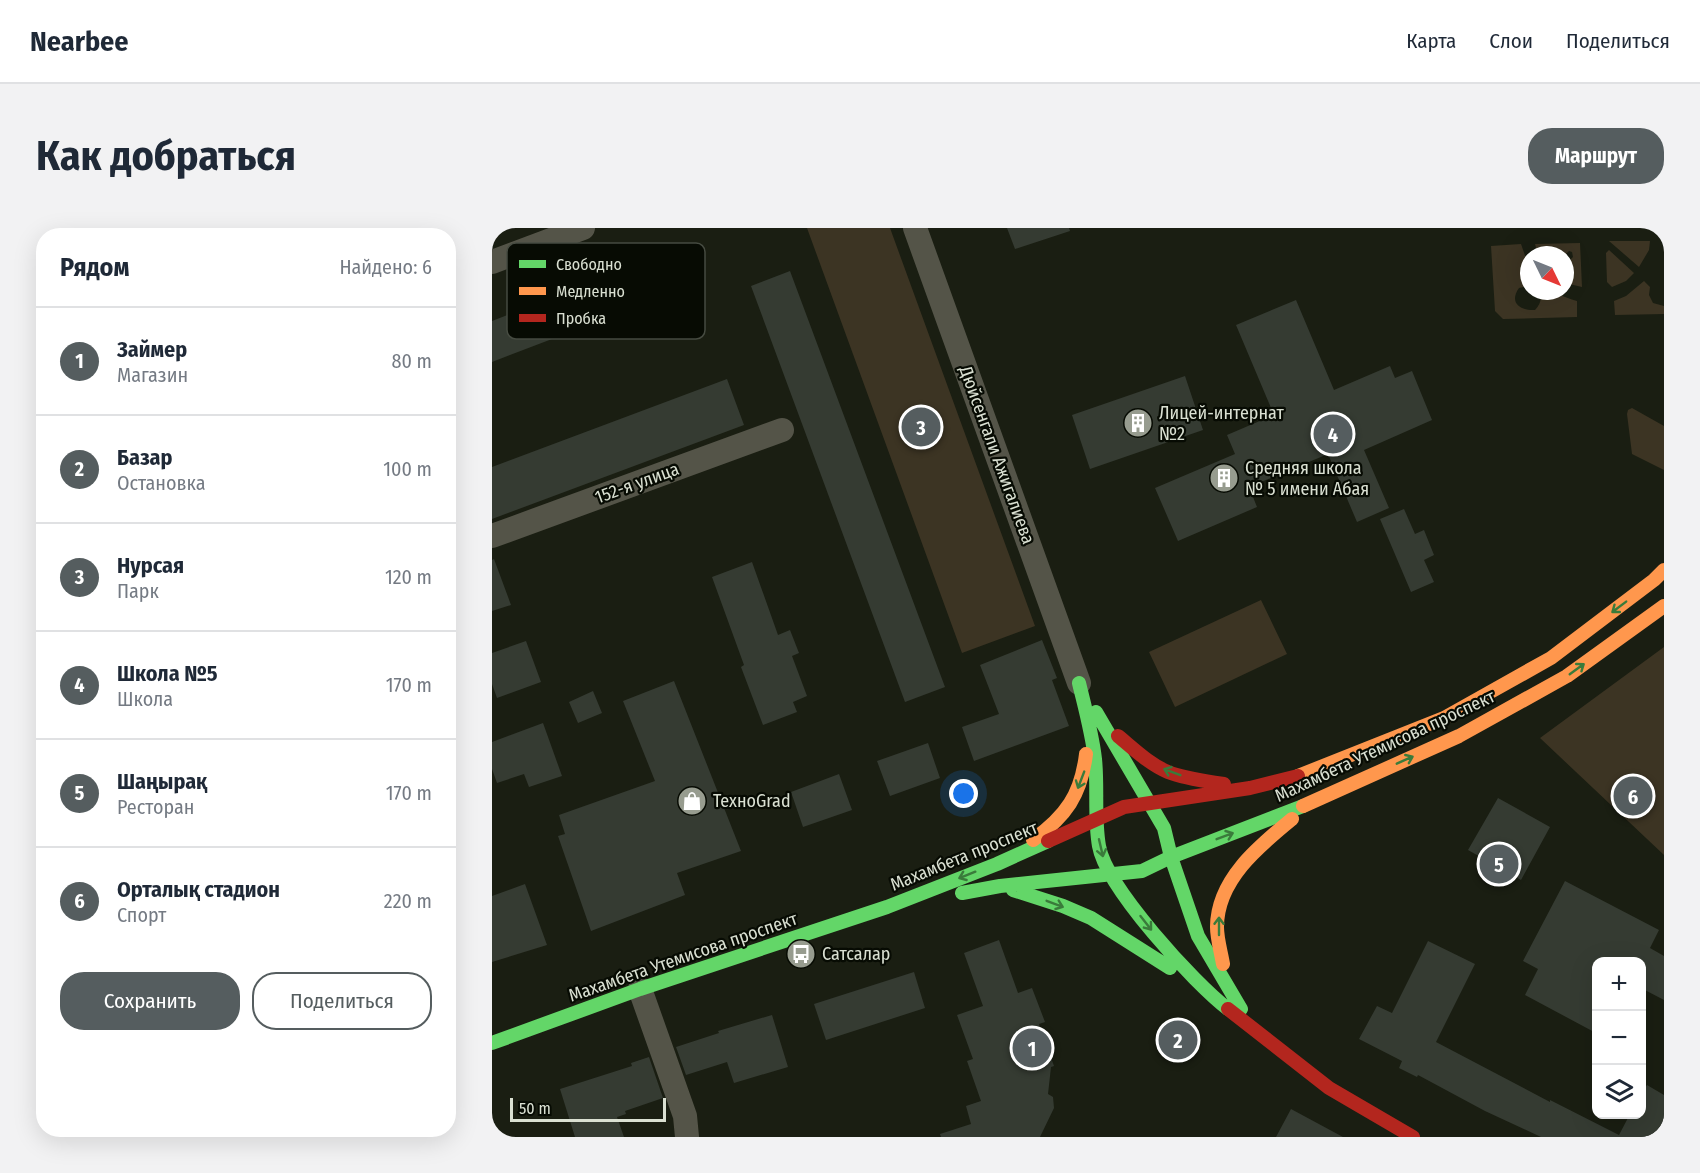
<!DOCTYPE html>
<html lang="ru">
<meta charset="utf-8">
<style>
body{margin:0;font-family:"Fira Sans Condensed",sans-serif;background:#f2f2f3;color:#1f2937}
.controls{position:absolute;right:18px;bottom:18px;display:grid;overflow:hidden;border-radius:12px;box-shadow:0 6px 24px #0002}
.controls button{width:54px;height:54px;display:grid;place-items:center;padding:0;border:0;border-bottom:2px solid #e0e1e3;background:#fff;color:#1f2937;font:30px sans-serif}
.compass{position:absolute;left:1028px;top:18px;width:54px;height:54px;border-radius:50%;background:#fff;box-shadow:0 6px 24px #0002;rotate:133deg}
.scale{position:absolute;left:18px;bottom:15px;width:156px;box-sizing:border-box;padding-left:6px;border:3px solid #dae0d2;border-top:0;font-size:16px;line-height:21px;white-space:nowrap;color:#dae0d2;-webkit-text-stroke:4px #070b03;paint-order:stroke}
.you{position:absolute;left:472px;top:566px;width:21px;height:21px;margin:-15px;border:4px solid #fff;border-radius:50%;background:#1a73e8;box-shadow:0 0 0 9px #1a73e833}
.badge{display:grid;place-items:center;width:39px;height:39px;border-radius:50%;background:#555d5f;color:#fff;font-size:20px;font-weight:700}
.pin{position:absolute;translate:-50% -50%;border:3px solid #fff;box-shadow:0 2px 6px #0006}
.list{margin:0;padding:0;list-style:none}
h2{display:flex;justify-content:space-between;align-items:center;height:78px;margin:0;padding:0 24px;font-size:26px}
h2 small{font-size:20px;font-weight:400;color:#747a83}
.list li{display:grid;grid-template-columns:39px 1fr auto;gap:18px;align-items:center;box-sizing:border-box;height:108px;padding:0 24px;border-top:2px solid #e0e1e3}
.list b{display:block;font-size:22px;white-space:nowrap}
.list p{margin:0;font-size:20px;white-space:nowrap;color:#747a83}
.list em{font-size:20px;font-style:normal;color:#747a83}
.actions{display:flex;gap:12px;padding:18px 24px}
.actions a{flex:1;padding:14px 0;border:2px solid #555d5f;border-radius:24px;text-align:center;font-size:21px;color:#555d5f}
.actions .main{background:#555d5f;color:#fff}
.icon{flex:none;width:33px;height:33px;fill:none;stroke:currentColor;stroke-width:2;stroke-linecap:round;stroke-linejoin:round}
.map{position:relative;flex:none;width:1172px;height:909px;overflow:hidden;border-radius:24px}
header{display:flex;align-items:center;gap:36px;box-sizing:border-box;height:84px;padding:0 30px;background:#fff;border-bottom:2px solid #e0e1e3}
header strong{font-size:28px}
nav{display:flex;gap:33px;margin-inline-start:auto;font-size:21px}
.intro{display:flex;align-items:center;justify-content:space-between;box-sizing:border-box;height:144px;padding:0 36px}
h1{margin:0;font-size:42px}
.button{padding:15px 27px;border-radius:24px;background:#555d5f;color:#fff;font-size:21px;font-weight:700}
main{display:flex;gap:36px;padding:0 36px}
aside{flex:1;background:#fff;border-radius:24px;box-shadow:0 6px 24px #0002}
.map>svg:first-child{display:block}
</style>
<header>
<strong>Nearbee</strong>
<nav><a>Карта</a><a>Слои</a><a>Поделиться</a></nav>
</header>
<div class="intro"><h1>Как добраться</h1><a class="button">Маршрут</a></div>
<main>
<aside>
<h2>Рядом<small>Найдено: 6</small></h2>
<ul class="list">
<li><span class="badge">1</span><div><b>Займер</b><p>Магазин</p></div><em>80 m</em></li>
<li><span class="badge">2</span><div><b>Базар</b><p>Остановка</p></div><em>100 m</em></li>
<li><span class="badge">3</span><div><b>Нурсая</b><p>Парк</p></div><em>120 m</em></li>
<li><span class="badge">4</span><div><b>Школа №5</b><p>Школа</p></div><em>170 m</em></li>
<li><span class="badge">5</span><div><b>Шаңырақ</b><p>Ресторан</p></div><em>170 m</em></li>
<li><span class="badge">6</span><div><b>Орталық стадион</b><p>Спорт</p></div><em>220 m</em></li>
</ul>
<div class="actions"><a class="main">Сохранить</a><a>Поделиться</a></div>
</aside>
<div class="map">
<svg width="1172" height="909" viewBox="0 0 1172 909">
<rect width="100%" height="100%" fill="#1a1e12"/>
<path fill="#3c3423" d="M 315,0 L 398,0 L 543,398 L 470,425 Z
M 1117,13 L 1158,13 L 1157,22 L 1147,39 Z
M 1088,15 L 1090,59 L 1073,55 L 1073,37 L 1081,29 L 1080,24 L 1077,23 L 1073,27 L 1046,27 L 1043,16 Z
M 1029,16 L 1037,39 L 1037,58 L 1027,60 C 1017,74 1027,83 1043,82 C 1049,75 1050,71 1047,63 C 1061,63 1071,69 1085,73 L 1085,89 L 1011,91 L 1003,83 L 999,18 Z
M 1117,22 L 1142,45 L 1134,53 L 1120,59 L 1115,54 L 1114,25 Z
M 1152,53 L 1158,59 L 1157,67 L 1161,75 L 1172,78 L 1172,86 L 1123,87 L 1122,73 L 1134,68 Z
M 1140,180 L 1172,198 L 1172,242 L 1140,226 L 1135,186 L 1136,182 Z
M 769,372 L 795,426 L 683,479 L 657,424 Z
M 1172,419 L 1172,627 L 1048,510 Z"/>
<path fill="#353b32" d="M 515,0 L 577,0 L 578,3 L 523,21 Z
M 298,43 L 453,459 L 413,474 L 259,58 Z
M 804,72 L 842,162 L 898,138 L 903,150 L 920,143 L 940,192 L 872,222 L 897,280 L 865,294 L 836,226 L 757,259 L 765,279 L 686,313 L 663,260 L 743,226 L 735,207 L 782,187 L 744,97 Z
M 47,75 L 60,111 L 0,134 L 0,93 Z
M 693,148 L 711,202 L 598,241 L 580,187 Z
M 235,151 L 252,197 L 0,291 L 0,239 Z
M 912,281 L 923,306 L 932,302 L 942,327 L 932,332 L 942,354 L 919,364 L 888,291 Z
M 2,331 L 19,377 L 0,383 L 0,332 Z
M 260,334 L 286,407 L 298,402 L 307,425 L 300,428 L 315,468 L 301,474 L 305,484 L 271,497 L 249,439 L 252,437 L 220,349 Z
M 550,412 L 565,450 L 560,452 L 577,498 L 482,533 L 470,499 L 507,486 L 488,437 Z
M 34,413 L 49,454 L 5,470 L 0,456 L 0,425 Z
M 182,453 L 249,623 L 185,645 L 193,667 L 99,703 L 66,608 L 73,606 L 67,587 L 163,553 L 131,473 Z
M 101,463 L 110,485 L 86,495 L 77,474 Z
M 51,495 L 70,548 L 37,559 L 32,546 L 5,555 L 0,541 L 0,514 Z
M 436,515 L 448,550 L 398,568 L 385,533 Z
M 347,546 L 360,582 L 311,599 L 299,564 Z
M 1006,570 L 1058,599 L 1029,652 L 976,622 Z
M 1073,653 L 1167,702 L 1158,720 L 1172,728 L 1172,772 L 1149,760 L 1149,734 L 1104,734 L 1104,805 L 1033,767 L 1046,741 L 1031,733 Z
M 33,656 L 55,717 L 0,734 L 0,668 Z
M 507,712 L 526,765 L 540,760 L 553,794 L 547,796 L 562,838 L 559,839 L 556,866 L 561,869 L 562,880 L 548,909 L 449,909 L 448,906 L 479,896 L 474,878 L 489,873 L 475,833 L 481,831 L 465,787 L 491,778 L 472,725 Z
M 936,713 L 983,736 L 944,814 L 1058,874 L 1058,872 L 1127,907 L 1138,886 L 1149,886 L 1149,866 L 1155,857 L 1172,867 L 1172,893 L 1163,909 L 1049,909 L 993,883 L 926,847 L 925,849 L 907,840 L 910,833 L 867,811 L 885,778 L 900,785 Z
M 422,744 L 433,780 L 334,812 L 322,776 Z
M 280,787 L 296,839 L 242,855 L 235,834 L 194,847 L 184,819 L 227,805 L 226,803 Z
M 157,829 L 171,870 L 133,883 L 134,886 L 125,889 L 132,909 L 83,909 L 68,861 L 140,838 L 139,835 Z
M 799,881 L 851,909 L 784,909 Z"/>
<g fill="none" stroke-linecap="round" stroke-linejoin="round">
<path stroke="#545448" stroke-width="24" d="M 423,0 L 587,455
M 0,34 L 91,0
M 0,308 L 290,202
M 148,761 L 193,888 L 195,909"/>
<path stroke="#63d668" stroke-width="14" d="M 587,455 C 593,480 600,505 603,531 C 606,559 602,590 607,618 C 614,659 702,755 736,781
M 604,484 L 672,600 L 679,629 L 706,708 L 749,781
M 521,662 L 571,678 L 599,690 L 678,740
M 470,665 L 508,658 L 650,643 L 679,629 L 811,578
M 0,815 L 148,761 L 395,679 L 505,636 L 556,613"/>
<path stroke="#ff974d" stroke-width="14" d="M 806,548 L 952,490 L 1059,430 L 1162,352 L 1172,342
M 811,578 L 967,508 L 1075,448 L 1172,378
M 541,612 C 574,588 589,567 594,526
M 731,736 C 729,724 725,711 725,699 C 725,652 767,618 800,591"/>
<path stroke="#b3261e" stroke-width="14" d="M 626,508 C 642,521 657,536 676,544 C 694,551 713,553 732,556
M 556,613 L 632,579 L 758,560 L 806,548
M 736,781 L 837,860 L 921,909"/>
</g>
<defs><path id="oneway-shaft" d="M-6 0H5M1.5-3L5.5 0L1.5 3" fill="none" stroke-width="1.6" stroke-linecap="round" stroke-linejoin="round" transform="scale(1.5)"/></defs>
<g stroke="#3a7b3b">
<use href="#oneway-shaft" transform="translate(1127 379) rotate(143)"/>
<use href="#oneway-shaft" transform="translate(1085 441) rotate(-36)"/>
<use href="#oneway-shaft" transform="translate(913 532) rotate(-24)"/>
<use href="#oneway-shaft" transform="translate(680 544) rotate(-159)"/>
<use href="#oneway-shaft" transform="translate(589 552) rotate(111)"/>
<use href="#oneway-shaft" transform="translate(733 608) rotate(-21)"/>
<use href="#oneway-shaft" transform="translate(609 620) rotate(77)"/>
<use href="#oneway-shaft" transform="translate(475 647) rotate(158)"/>
<use href="#oneway-shaft" transform="translate(563 676) rotate(21)"/>
<use href="#oneway-shaft" transform="translate(654 695) rotate(52)"/>
<use href="#oneway-shaft" transform="translate(727 698) rotate(-90)"/>
</g>
<defs>
<g id="building-disc" transform="scale(1.5)"><circle r="9.5" fill="#979c8f" stroke="#070b03"/><path d="M-4-6H4V6H1V3H-1V6H-4ZM-2.5-4.3h1.7v1.8h-1.7ZM.8-4.3h1.7v1.8H.8ZM-2.5-1h1.7V.8h-1.7ZM.8-1h1.7V.8H.8Z" fill="#fff"/></g>
<g id="shop-disc" transform="scale(1.5)"><circle r="9.5" fill="#979c8f" stroke="#070b03"/><path d="M-5-2.5h2.3a2.7 3.5 0 0 1 5.4 0H5L5.5 6h-11ZM-1.5-2.5h3a1.5 2.3 0 0 0-3 0Z" fill="#fff"/></g>
<g id="bus-disc" transform="scale(1.5)"><circle r="9.5" fill="#979c8f" stroke="#070b03"/><path d="M-5-6H5V4H4V6H2V4H-2V6H-4V4H-5ZM-3.5-4V0h7V-4ZM-3.5 1.2v1.5H-2V1.2ZM2 1.2v1.5H3.5V1.2Z" fill="#fff"/></g>
</defs>
<g fill-rule="evenodd">
<use href="#building-disc" x="646" y="195"/>
<use href="#building-disc" x="732" y="250"/>
<use href="#shop-disc" x="200" y="573"/>
<use href="#bus-disc" x="309" y="726"/>
</g>
<g text-anchor="middle" stroke-width="4.5" stroke-linejoin="round" paint-order="stroke">
<g font-size="18" fill="#dae0d2" stroke="#070b03" text-anchor="start">
<text x="667" y="191">Лицей-интернат<tspan x="667" dy="21">№2</tspan></text>
<text x="753" y="246">Средняя школа<tspan x="753" dy="21">№ 5 имени Абая</tspan></text>
<text x="221" y="579">ТехноGrad</text>
<text x="330" y="732">Сатсалар</text>
</g>
<g font-size="18" fill="#dae0d2" stroke="#070b03">
<text transform="translate(505 227) rotate(70)" y="6">Дюйсенгали Ажигалиева</text>
<text transform="translate(145 255) rotate(-20)" y="6">152-я улица</text>
<text transform="translate(893 518) rotate(-25)" y="6">Махамбета Утемисова проспект</text>
<text transform="translate(472 628) rotate(-22)" y="6">Махамбета проспект</text>
<text transform="translate(191 729) rotate(-19)" y="6">Махамбета Утемисова проспект</text>
</g>
</g>
<rect x="15" y="15" width="198" height="96" rx="9" fill="#070b03" stroke="#464b41" stroke-width="1.5"/>
<rect x="27" y="32" width="27" height="8" fill="#63d668"/>
<rect x="27" y="59" width="27" height="8" fill="#ff974d"/>
<rect x="27" y="86" width="27" height="8" fill="#b3261e"/>
<g font-size="16" fill="#dae0d2">
<text x="64" y="42">Свободно</text>
<text x="64" y="69">Медленно</text>
<text x="64" y="96">Пробка</text>
</g>
</svg>
<div class="controls">
<button>+</button>
<button>−</button>
<button><svg class="icon" aria-label="layers" viewBox="0 0 24 24"><path d="M12 4l9 5-9 5-9-5zM3 14l9 5 9-5"/></svg></button>
</div>
<svg class="compass" viewBox="-18 -18 36 36"><path d="M0-13l5 13h-10z" fill="#e53935"/><path d="M0 13l5-13h-10z" fill="#747a83"/></svg>
<div class="scale">50 m</div>
<div class="you"></div>
<div class="pin badge" style="left:540px;top:820px">1</div>
<div class="pin badge" style="left:686px;top:812px">2</div>
<div class="pin badge" style="left:429px;top:199px">3</div>
<div class="pin badge" style="left:841px;top:206px">4</div>
<div class="pin badge" style="left:1007px;top:636px">5</div>
<div class="pin badge" style="left:1141px;top:568px">6</div>
</div>
</main>
